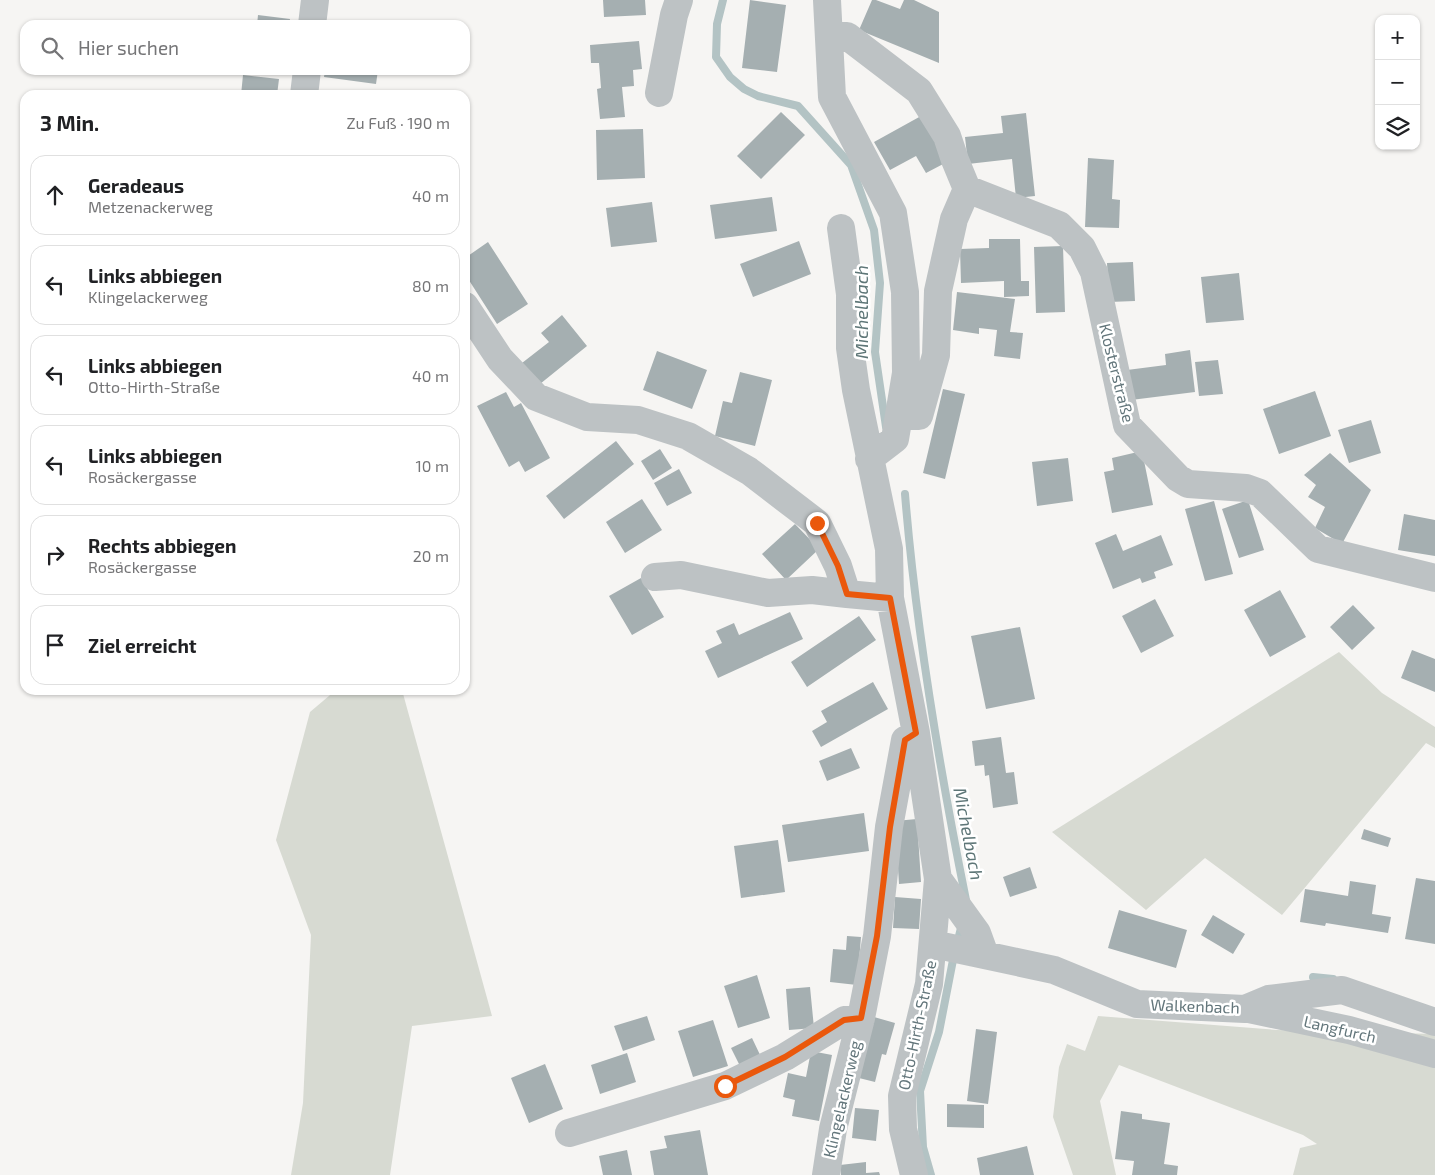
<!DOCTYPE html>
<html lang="de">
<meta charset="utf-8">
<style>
body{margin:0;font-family:"Exo 2",sans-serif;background:#f6f6f6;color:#202124}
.controls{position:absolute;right:15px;top:15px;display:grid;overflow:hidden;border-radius:10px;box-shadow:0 1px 4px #0004}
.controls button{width:45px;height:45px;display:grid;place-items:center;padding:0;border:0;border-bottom:1px solid #e0e0e0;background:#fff;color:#202124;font:25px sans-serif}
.stop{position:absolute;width:15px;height:15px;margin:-11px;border:4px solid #ea580c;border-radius:50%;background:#fff}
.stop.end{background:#ea580c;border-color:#fff;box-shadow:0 1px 5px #0008}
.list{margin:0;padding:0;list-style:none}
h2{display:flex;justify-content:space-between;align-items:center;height:65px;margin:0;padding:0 20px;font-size:21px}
h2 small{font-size:16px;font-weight:400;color:#757577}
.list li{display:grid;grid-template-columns:32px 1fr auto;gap:15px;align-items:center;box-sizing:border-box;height:80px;margin:0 10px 10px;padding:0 10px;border:1px solid #e0e0e0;border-radius:15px}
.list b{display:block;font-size:19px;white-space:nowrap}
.list p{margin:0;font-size:16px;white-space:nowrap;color:#757577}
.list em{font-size:16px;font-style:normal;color:#757577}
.icon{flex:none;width:28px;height:28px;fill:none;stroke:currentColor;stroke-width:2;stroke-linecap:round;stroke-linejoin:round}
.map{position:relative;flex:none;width:1435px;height:1175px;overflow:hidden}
.search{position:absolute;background:#fff;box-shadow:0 1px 4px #0004;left:20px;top:20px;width:450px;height:55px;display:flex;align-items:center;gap:12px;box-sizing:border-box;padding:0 18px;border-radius:15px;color:#757577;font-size:19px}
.panel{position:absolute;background:#fff;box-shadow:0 1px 4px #0004;left:20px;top:90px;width:450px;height:605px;border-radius:15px}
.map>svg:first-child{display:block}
</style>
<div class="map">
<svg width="1435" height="1175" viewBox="0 0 1435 1175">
<rect width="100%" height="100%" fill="#f6f5f3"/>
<path fill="#d7dad2" d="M 1339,652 L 1382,693 L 1435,727 L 1435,748 L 1426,743 L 1282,915 L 1205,858 L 1146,910 L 1052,832 Z
M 336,690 L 402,690 L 492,1016 L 412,1026 L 390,1175 L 291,1175 L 303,1103 L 311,935 L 276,840 L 310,712 Z
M 1098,1016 L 1277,1030 L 1435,1034 L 1435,1175 L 1293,1175 L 1300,1148 L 1317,1144 L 1303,1135 L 1119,1065 L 1100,1101 L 1116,1175 L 1073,1175 L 1053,1117 L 1059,1067 L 1067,1044 L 1085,1051 Z"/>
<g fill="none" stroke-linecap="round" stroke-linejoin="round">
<path stroke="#b3c3c4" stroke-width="8" d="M 723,0 L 717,24 L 716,57 L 730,77 L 744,89 L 758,96 L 798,106 L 851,165 L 874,230 L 880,283 L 875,352 L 886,427
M 905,494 C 916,631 939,766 966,900
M 1313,977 L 1333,979
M 931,1175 L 923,1147 L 920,1091 L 939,1032 L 953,960 L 962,924"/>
</g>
<path fill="#a5afb1" d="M 603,0 L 645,0 L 646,15 L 604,17 Z
M 750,0 L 786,5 L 777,72 L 742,68 Z
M 872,0 L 876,0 L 900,9 L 904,0 L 914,0 L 939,12 L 939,63 L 859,30 Z
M 258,15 L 290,19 L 289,25 L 257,25 Z
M 332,21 L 351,24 L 351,25 L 332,25 Z
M 639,41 L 642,69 L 633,70 L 634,86 L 622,87 L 625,117 L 600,119 L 597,89 L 601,88 L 599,63 L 591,63 L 590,45 Z
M 325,70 L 378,70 L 376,84 L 324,77 Z
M 243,75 L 279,79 L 277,95 L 241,95 Z
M 781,112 L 805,135 L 761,179 L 737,156 Z
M 1026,113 L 1035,196 L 1016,198 L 1012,159 L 968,164 L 965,137 L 1003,133 L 1001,116 Z
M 921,116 L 947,162 L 926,173 L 916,156 L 890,170 L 874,142 Z
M 643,129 L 645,178 L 597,180 L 596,130 Z
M 1088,158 L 1114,160 L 1112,199 L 1120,200 L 1119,228 L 1085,227 Z
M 772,197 L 777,231 L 715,239 L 710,205 Z
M 652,202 L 657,242 L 611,247 L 606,208 Z
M 989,239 L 1020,239 L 1021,281 L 1029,281 L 1029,296 L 1004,297 L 1004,281 L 961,283 L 960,249 L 989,248 Z
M 799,241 L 811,274 L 753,297 L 740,264 Z
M 488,242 L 528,304 L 497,324 L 465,274 L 465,258 Z
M 1063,246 L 1065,312 L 1036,313 L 1034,247 Z
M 1133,262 L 1135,301 L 1109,302 L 1107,263 Z
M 1239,273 L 1244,320 L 1206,323 L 1201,277 Z
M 957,292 L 1015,299 L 1010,332 L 1023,333 L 1020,359 L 994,356 L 997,330 L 979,328 L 979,334 L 953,330 Z
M 562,315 L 587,346 L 540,384 L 522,363 L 549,342 L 541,333 Z
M 1190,350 L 1195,392 L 1131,400 L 1127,370 L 1166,365 L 1165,354 Z
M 657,351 L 707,370 L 692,409 L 643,390 Z
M 1218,360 L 1223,394 L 1199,396 L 1195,362 Z
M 740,372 L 772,380 L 755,446 L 715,436 L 723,401 L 732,403 Z
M 943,389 L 965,394 L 945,479 L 923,473 Z
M 1315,391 L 1331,436 L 1279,454 L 1263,409 Z
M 506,392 L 514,407 L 521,403 L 550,458 L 525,472 L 519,461 L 509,467 L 477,406 Z
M 1371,420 L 1381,453 L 1349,463 L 1338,430 Z
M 616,441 L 634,464 L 564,519 L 546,496 Z
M 660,449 L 672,468 L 653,480 L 641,461 Z
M 1142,451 L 1153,505 L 1112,513 L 1104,472 L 1114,470 L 1112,458 Z
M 1330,453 L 1371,490 L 1342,544 L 1315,528 L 1325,507 L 1308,497 L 1316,485 L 1304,475 Z
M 1068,458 L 1073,501 L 1037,506 L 1032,462 Z
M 679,469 L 692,493 L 667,506 L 654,483 Z
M 642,499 L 662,530 L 625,553 L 606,522 Z
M 1248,500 L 1264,550 L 1239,558 L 1222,509 Z
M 1214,501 L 1233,574 L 1205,581 L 1185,509 Z
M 1404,514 L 1435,520 L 1435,556 L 1398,550 Z
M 795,524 L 819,549 L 786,580 L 762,554 Z
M 1116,534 L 1123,551 L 1161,535 L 1173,565 L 1154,572 L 1156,578 L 1142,583 L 1140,578 L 1113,589 L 1095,543 Z
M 641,578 L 664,617 L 632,635 L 609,596 Z
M 1280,590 L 1306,637 L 1270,657 L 1244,610 Z
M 1155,599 L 1174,636 L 1141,653 L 1122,616 Z
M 1353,605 L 1375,628 L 1352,650 L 1330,627 Z
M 790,612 L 803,639 L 718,678 L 705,651 L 722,643 L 716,631 L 734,623 L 739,635 Z
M 859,616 L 876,640 L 807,687 L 791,662 Z
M 1020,627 L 1035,699 L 986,709 L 971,636 Z
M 1412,650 L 1435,659 L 1435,692 L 1401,678 Z
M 873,682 L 888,709 L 821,747 L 812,731 L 827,722 L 821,711 Z
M 1001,737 L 1006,773 L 1014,772 L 1018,804 L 993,808 L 989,775 L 985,776 L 984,765 L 975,766 L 972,741 Z
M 851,748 L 860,768 L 827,781 L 819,761 Z
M 864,813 L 869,851 L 788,862 L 782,825 Z
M 917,819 L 921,882 L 899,884 L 895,821 Z
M 1364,829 L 1391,838 L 1388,847 L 1361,839 Z
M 778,840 L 785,892 L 741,898 L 734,846 Z
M 1030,867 L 1037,888 L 1010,897 L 1003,877 Z
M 1416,878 L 1435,881 L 1435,944 L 1405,939 Z
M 1350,881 L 1376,885 L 1372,914 L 1391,917 L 1388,933 L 1326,923 L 1325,926 L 1300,922 L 1305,889 L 1348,896 Z
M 895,897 L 921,899 L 919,929 L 893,928 Z
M 1119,910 L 1187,930 L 1176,968 L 1108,948 Z
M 1213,915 L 1245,934 L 1233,954 L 1201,935 Z
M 847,936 L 861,937 L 857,985 L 830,982 L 833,949 L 846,950 Z
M 757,975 L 770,1018 L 738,1028 L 724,986 Z
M 810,987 L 814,1028 L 789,1030 L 786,989 Z
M 867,1015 L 895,1023 L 886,1055 L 882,1054 L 875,1082 L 855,1077 Z
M 647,1016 L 655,1040 L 623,1051 L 614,1026 Z
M 713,1020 L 728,1066 L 693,1077 L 678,1031 Z
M 976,1029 L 997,1032 L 988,1104 L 967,1101 Z
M 752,1038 L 762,1059 L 741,1068 L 731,1048 Z
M 811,1051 L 832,1055 L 819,1121 L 792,1116 L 795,1100 L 783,1097 L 788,1073 L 806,1077 Z
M 627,1053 L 636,1082 L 600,1094 L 591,1065 Z
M 545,1064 L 563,1109 L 529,1123 L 511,1078 Z
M 947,1104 L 984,1105 L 984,1128 L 947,1127 Z
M 855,1108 L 879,1110 L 876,1141 L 852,1138 Z
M 1121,1111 L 1142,1114 L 1142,1119 L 1170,1123 L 1164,1164 L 1178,1166 L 1177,1175 L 1132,1175 L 1134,1161 L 1115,1159 Z
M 700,1130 L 708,1175 L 654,1175 L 650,1151 L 667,1148 L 664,1136 Z
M 1027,1146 L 1034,1175 L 980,1175 L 977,1158 Z
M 627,1150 L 632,1175 L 603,1175 L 599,1156 Z
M 866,1162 L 866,1173 L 879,1172 L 880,1175 L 841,1175 L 840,1165 Z"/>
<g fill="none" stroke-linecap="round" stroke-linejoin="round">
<path stroke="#bdc2c4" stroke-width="28" d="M 827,0 L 832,97 L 893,213 L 905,292 L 906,373 L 895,439 L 869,459
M 312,25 L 315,0
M 829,36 L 847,36 L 919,91 L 947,136 L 955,160 L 967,189 L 1059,225 L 1082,248 L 1094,272 L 1127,425 L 1178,478 L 1188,484 L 1246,488 L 1260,493 L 1318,549 L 1435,578
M 659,93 L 674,15 L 679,0
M 304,95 L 307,70
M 841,228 L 850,294 L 850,348 L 856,390 L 889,549 L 890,598 L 916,733 L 938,879 L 929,984 L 902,1096 L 903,1129 L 914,1175
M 465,306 L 500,359 L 536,397 L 587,417 L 638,420 L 688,436 L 749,471 L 817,523 L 838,566 L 847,594 L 890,598
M 899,416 L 919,416 L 936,355 L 938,291 L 954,219 L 967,189
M 655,577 L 681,575 L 768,593 L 812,590 L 847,594
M 938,879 L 977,933 L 985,955
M 933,944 L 1054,970 L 1137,1004 L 1245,1009 L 1269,999 L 1342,990 L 1435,1022
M 1249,1009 L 1349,1030 L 1435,1054
M 569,1133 L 725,1086 L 785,1057 L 845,1020 L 861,1018
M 826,1175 L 833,1129 L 861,1018 L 877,936 L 889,827 L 905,740 L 916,733"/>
</g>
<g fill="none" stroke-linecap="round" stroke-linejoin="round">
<path stroke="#ea580c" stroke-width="6" d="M 725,1086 L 785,1057 L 844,1020 L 861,1018 L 877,936 L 890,827 L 905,740 L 916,733 L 890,598 L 847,594 L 838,566 L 817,523"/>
</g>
<g text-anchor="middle" stroke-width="5" stroke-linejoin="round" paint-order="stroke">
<g font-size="16" fill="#63767b" stroke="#fff">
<text transform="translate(1117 373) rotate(76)" y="6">Klosterstraße</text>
<text transform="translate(1195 1006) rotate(2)" y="6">Walkenbach</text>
<text transform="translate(917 1025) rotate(-78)" y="6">Otto-Hirth-Straße</text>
<text transform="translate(1340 1029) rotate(13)" y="6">Langfurch</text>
<text transform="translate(842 1099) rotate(-77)" y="6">Klingelackerweg</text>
</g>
<g font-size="18" font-style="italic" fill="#5e7677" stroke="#fff">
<text transform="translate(862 312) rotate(-90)" y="6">Michelbach</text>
<text transform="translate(968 834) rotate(79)" y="6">Michelbach</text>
</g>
</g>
</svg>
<div class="controls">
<button>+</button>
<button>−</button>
<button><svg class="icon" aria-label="layers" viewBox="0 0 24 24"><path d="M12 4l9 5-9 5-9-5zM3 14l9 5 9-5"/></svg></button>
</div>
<div class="stop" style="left:725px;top:1086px"></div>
<div class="stop end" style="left:817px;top:523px"></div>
<div class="search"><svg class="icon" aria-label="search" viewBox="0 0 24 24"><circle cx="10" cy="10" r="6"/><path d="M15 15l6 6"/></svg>Hier suchen</div>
<section class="panel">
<h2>3 Min.<small>Zu Fuß · 190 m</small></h2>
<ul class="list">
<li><svg class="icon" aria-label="ahead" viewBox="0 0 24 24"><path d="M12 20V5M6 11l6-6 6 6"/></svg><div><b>Geradeaus</b><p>Metzenackerweg</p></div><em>40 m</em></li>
<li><svg class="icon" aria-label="left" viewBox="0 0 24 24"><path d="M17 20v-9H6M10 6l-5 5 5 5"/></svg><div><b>Links abbiegen</b><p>Klingelackerweg</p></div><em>80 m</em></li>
<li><svg class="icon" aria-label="left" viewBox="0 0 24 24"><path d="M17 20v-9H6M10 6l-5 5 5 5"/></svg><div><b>Links abbiegen</b><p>Otto-Hirth-Straße</p></div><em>40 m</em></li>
<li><svg class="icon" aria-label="left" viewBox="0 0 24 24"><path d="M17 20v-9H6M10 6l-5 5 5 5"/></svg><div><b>Links abbiegen</b><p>Rosäckergasse</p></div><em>10 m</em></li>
<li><svg class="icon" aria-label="right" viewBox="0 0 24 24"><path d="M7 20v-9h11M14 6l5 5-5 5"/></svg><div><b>Rechts abbiegen</b><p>Rosäckergasse</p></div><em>20 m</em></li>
<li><svg class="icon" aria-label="arrive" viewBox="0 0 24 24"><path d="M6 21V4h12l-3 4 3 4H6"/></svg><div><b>Ziel erreicht</b></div></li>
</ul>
</section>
</div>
